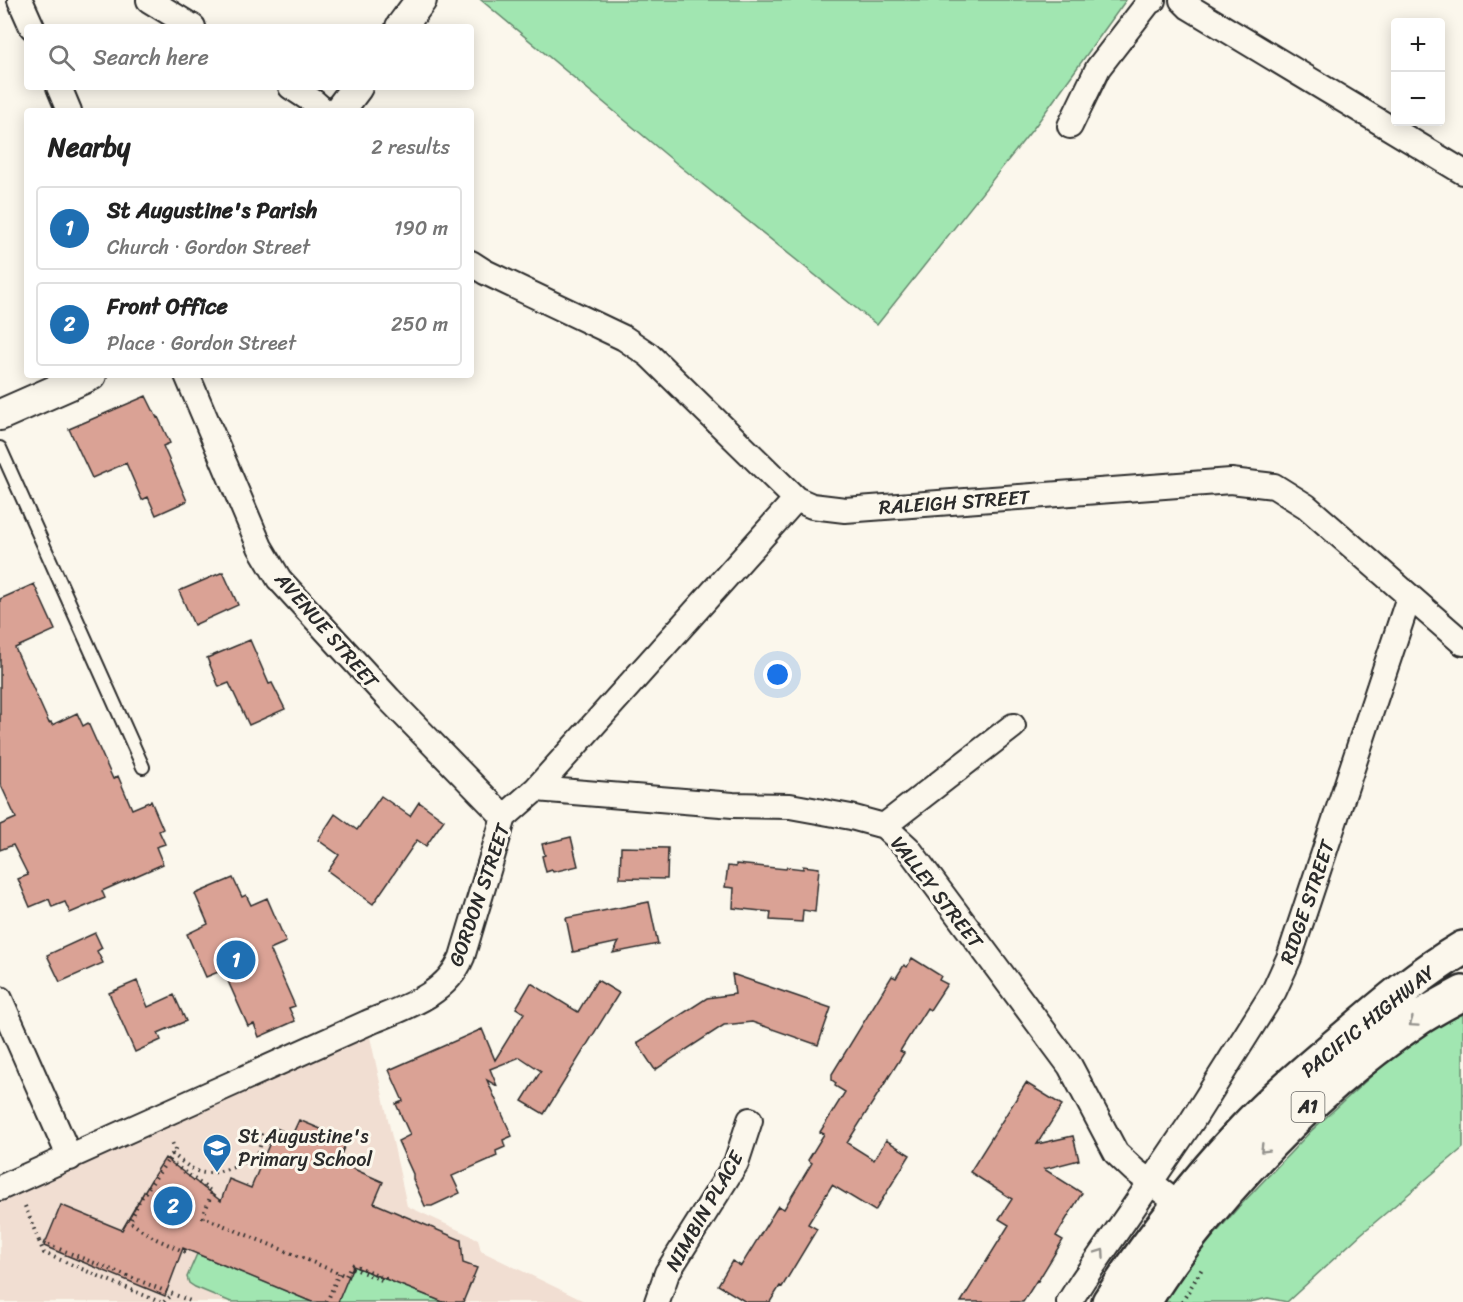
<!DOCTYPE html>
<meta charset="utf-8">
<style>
body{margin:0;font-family:Sriracha,sans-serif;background:#f2f2f2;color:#222}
.controls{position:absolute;right:18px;top:18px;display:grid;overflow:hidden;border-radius:6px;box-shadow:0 3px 15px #0003}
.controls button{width:54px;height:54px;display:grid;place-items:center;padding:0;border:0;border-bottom:2px solid #e0e0e0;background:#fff;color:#222;font:30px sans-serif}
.you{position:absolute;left:778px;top:675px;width:21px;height:21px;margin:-15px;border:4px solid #fff;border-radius:50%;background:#1a73e8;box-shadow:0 0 0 9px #1a73e833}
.badge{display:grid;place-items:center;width:39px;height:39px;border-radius:50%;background:#1f6fb2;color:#fff;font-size:20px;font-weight:700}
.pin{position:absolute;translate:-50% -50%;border:3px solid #fff;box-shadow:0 2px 6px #0006}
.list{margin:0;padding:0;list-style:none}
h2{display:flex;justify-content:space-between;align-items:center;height:78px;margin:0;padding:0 24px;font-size:26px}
h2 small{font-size:20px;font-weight:400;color:#767676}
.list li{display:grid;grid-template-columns:39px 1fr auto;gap:18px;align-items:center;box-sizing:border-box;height:84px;margin:0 12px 12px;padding:0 12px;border:2px solid #e0e0e0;border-radius:6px}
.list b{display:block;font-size:22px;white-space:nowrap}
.list p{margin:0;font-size:20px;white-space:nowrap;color:#767676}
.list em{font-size:20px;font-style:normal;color:#767676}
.icon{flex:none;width:33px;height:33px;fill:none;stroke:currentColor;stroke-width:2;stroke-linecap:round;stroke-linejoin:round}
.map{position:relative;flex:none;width:1463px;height:1302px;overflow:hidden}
.search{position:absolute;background:#fff;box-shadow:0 3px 15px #0003;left:24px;top:24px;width:450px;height:66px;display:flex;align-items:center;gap:15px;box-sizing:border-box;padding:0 21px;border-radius:6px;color:#767676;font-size:22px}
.panel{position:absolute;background:#fff;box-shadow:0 3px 15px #0003;left:24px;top:108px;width:450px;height:270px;border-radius:6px}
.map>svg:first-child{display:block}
</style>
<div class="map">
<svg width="1463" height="1302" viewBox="0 0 1463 1302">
<rect width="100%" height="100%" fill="#fbf7ec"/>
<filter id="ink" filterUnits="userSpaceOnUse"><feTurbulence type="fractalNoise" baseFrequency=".0167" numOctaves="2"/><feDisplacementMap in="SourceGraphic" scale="12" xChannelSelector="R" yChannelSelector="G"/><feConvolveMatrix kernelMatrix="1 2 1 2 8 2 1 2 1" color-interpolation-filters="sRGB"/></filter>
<g filter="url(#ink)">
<path fill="#f1ded2" d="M 367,1023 L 407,1206 L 478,1239 L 481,1251 L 586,1302 L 0,1302 L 0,1188 Z"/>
<path fill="#a1e6b1" stroke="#66886e" stroke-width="1.5" d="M 481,0 L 1126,0 L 1036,125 L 877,325 L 676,163 Z
M 1463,1014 L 1463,1148 L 1361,1234 L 1287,1302 L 1268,1298 L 1250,1302 L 1159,1302 L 1162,1296 L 1236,1210 L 1311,1131 L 1413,1038 Z
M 197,1254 L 312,1302 L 231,1302 L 195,1287 L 189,1283 L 187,1277 Z
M 348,1264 L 443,1302 L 338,1302 Z"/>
<path fill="#daa295" stroke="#2b2b2b" stroke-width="1.5" d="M 146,396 L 157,418 L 158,417 L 170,443 L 163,446 L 187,501 L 156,515 L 148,497 L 142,500 L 126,463 L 92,478 L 69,429 Z
M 223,572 L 238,605 L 194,625 L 179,591 Z
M 34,584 L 55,630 L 15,648 L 49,723 L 51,722 L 52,725 L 77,713 L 83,726 L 88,723 L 113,779 L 118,776 L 132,809 L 151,801 L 163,829 L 159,831 L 165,844 L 156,847 L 163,864 L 102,891 L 105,898 L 70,913 L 65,902 L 52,907 L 49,899 L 30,907 L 18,879 L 28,875 L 13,845 L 0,850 L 0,825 L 16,818 L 0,783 L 0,599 Z
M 250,640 L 269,684 L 272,683 L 285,709 L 249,725 L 229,683 L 219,687 L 207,658 Z
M 381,796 L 410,816 L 419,802 L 444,820 L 426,846 L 417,840 L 373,904 L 328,871 L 339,855 L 318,840 L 335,814 L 357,830 Z
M 571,837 L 578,866 L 553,872 L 552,870 L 546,872 L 542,856 L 545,855 L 542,844 Z
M 621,847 L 668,848 L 667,879 L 620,878 Z
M 736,864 L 786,869 L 787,867 L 803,869 L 803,866 L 819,868 L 815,912 L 803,910 L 802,922 L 770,920 L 771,912 L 733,908 L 734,888 L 725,887 L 728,866 L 736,867 Z
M 233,878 L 242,897 L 246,895 L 251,905 L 267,898 L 286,942 L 270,949 L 295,1006 L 289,1008 L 295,1021 L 259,1037 L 254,1024 L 248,1026 L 223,970 L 206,977 L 187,934 L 208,924 L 195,894 Z
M 649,902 L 658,944 L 613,953 L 619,942 L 573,952 L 566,918 Z
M 95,933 L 102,948 L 97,951 L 103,963 L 60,982 L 47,955 Z
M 912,958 L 941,976 L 939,980 L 947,984 L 930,1010 L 927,1008 L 900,1051 L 904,1053 L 847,1143 L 874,1160 L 886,1140 L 910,1155 L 875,1211 L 832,1185 L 808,1224 L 817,1229 L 782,1287 L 780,1286 L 770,1302 L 746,1302 L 718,1285 L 732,1261 L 741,1266 L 778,1206 L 784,1209 L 812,1163 L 808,1160 L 824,1134 L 820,1132 L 845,1092 L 835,1086 L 836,1083 L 832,1080 L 832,1074 L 892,976 L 896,978 L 904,965 L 907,967 Z
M 732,974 L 831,1008 L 818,1045 L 752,1022 L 724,1025 L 655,1070 L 637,1043 L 707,998 L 735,994 Z
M 597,980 L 619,993 L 544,1114 L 522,1101 L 541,1071 L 520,1057 L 490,1069 L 497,1086 L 487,1080 L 512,1136 L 503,1140 L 505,1147 L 496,1151 L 497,1156 L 452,1176 L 460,1193 L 432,1206 L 425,1206 L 413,1179 L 413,1174 L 398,1141 L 410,1135 L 396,1104 L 403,1101 L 389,1070 L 482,1029 L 495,1060 L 524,1013 L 516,1008 L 531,983 L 578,1012 Z
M 137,981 L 148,1007 L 174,995 L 186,1021 L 158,1033 L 161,1040 L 135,1052 L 109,993 Z
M 1026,1083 L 1062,1105 L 1037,1144 L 1073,1136 L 1079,1160 L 1044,1169 L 1082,1193 L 1056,1236 L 1063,1240 L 1038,1281 L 1037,1280 L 1023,1302 L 961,1302 L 1009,1225 L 999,1219 L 1012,1199 L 970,1172 Z
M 299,1120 L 347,1140 L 338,1162 L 383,1182 L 374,1203 L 461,1240 L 463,1263 L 477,1268 L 463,1302 L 443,1302 L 353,1266 L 338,1302 L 312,1302 L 183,1248 L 165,1296 L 44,1246 L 61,1205 L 122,1230 L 151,1180 L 165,1158 L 221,1201 L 229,1179 L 251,1188 L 276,1128 L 292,1135 Z"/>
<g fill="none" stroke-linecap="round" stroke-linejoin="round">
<g stroke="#2b2b2b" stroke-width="16">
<path id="service" d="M 0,448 L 143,767"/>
</g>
<g stroke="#2b2b2b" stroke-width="28">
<path id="minor" d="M 20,0 L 32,27
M 149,0 L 193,27
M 1182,0 L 1189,7 L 1463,172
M 59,87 L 69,111
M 291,87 L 314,102 L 324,111
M 1070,126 L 1098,68 L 1149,2 L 1153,0
M 471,263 L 485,272 L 624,338 L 649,355 L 796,499 L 812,506 L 845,510 L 1231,481 L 1274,486 L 1306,506 L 1463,643
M 187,375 L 260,547 L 279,579 L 389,699 L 504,817
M 536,789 L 733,805 L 790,806 L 851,817 L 884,826 L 908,848 L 1070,1066 L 1116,1153 L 1134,1170 L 1179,1204
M 884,826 L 1013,726
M 0,999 L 70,1158
M 0,1188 L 367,1023 C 403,1008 446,996 462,957 L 504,817 L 536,789 L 796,499
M 657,1302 L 667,1273 L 736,1163 L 750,1120
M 1069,1302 L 1083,1280 L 1131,1211 L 1192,1121 L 1274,991 L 1289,958 L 1409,597"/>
</g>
<g stroke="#2b2b2b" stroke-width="34">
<path id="tertiary" d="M 401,27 L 421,0
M 339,111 L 357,87
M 0,415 L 91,375"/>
</g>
<g stroke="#2b2b2b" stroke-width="38">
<path id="trunk" d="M 1109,1302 C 1148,1242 1192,1186 1240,1134 C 1273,1098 1310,1067 1347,1036 C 1384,1004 1421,973 1463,948
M 1144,1302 C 1167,1263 1196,1227 1226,1192 C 1282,1127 1347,1066 1419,1018 C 1433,1009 1448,1001 1463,993"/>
</g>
<path stroke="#2b2b2b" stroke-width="4" stroke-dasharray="1.5 4.5" stroke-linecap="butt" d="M 172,1154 C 182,1161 193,1172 205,1173 C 217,1174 246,1164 254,1156 C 261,1150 261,1142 261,1133
M 168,1160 L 175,1150 L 171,1140
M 25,1206 L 39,1241 L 193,1302
M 39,1241 L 44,1253 L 160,1302
M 185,1252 L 154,1238 L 130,1222 L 139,1201 L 168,1160 L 212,1192 L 203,1217 L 346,1276 L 350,1267 L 384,1281 L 385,1278 L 351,1264 L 351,1265
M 164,1302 L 173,1294
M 327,1302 L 339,1273
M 1182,1302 L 1203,1267"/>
<use href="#service" stroke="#fbf7ec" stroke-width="12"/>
<use href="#minor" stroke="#fbf7ec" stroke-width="24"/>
<use href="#tertiary" stroke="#fbf7ec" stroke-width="30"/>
<use href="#trunk" stroke="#fbf7ec" stroke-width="33"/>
</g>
<defs><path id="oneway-chevron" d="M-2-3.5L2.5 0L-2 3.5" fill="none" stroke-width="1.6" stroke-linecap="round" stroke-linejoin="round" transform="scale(1.5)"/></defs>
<g stroke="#93918c">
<use href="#oneway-chevron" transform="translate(1413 1023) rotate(145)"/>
<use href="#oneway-chevron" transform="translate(1264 1149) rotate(135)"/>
<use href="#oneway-chevron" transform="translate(1101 1253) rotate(-55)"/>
</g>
</g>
<defs>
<g id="school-pin" transform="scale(1.5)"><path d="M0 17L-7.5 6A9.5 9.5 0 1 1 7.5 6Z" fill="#1f6fb2" stroke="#fbf7ec"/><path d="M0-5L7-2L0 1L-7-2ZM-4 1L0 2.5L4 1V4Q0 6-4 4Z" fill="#fff"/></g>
</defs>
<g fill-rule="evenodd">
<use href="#school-pin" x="217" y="1148"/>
</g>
<g text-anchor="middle" stroke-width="6" stroke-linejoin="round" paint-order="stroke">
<rect fill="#fbf7ec" stroke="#696865" stroke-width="1.5" x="1291.5" y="1092" width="33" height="30" rx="4.5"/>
<g font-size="18" font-weight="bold" fill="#2b2b2b">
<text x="1308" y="1113">A1</text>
</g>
<g font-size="20" fill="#2b2b2b" stroke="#fbf7ec">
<text transform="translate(954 502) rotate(-4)" y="7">RALEIGH STREET</text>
<text transform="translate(327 630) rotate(49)" y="7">AVENUE STREET</text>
<text transform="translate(937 892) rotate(52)" y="7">VALLEY STREET</text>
<text transform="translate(479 895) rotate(-71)" y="7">GORDON STREET</text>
<text transform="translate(1307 902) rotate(-71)" y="7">RIDGE STREET</text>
<text transform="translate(1368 1021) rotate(-39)" y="7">PACIFIC HIGHWAY</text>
<text transform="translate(704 1211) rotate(-60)" y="7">NIMBIN PLACE</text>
</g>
<g font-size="20" fill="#2b2b2b" stroke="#fbf7ec" text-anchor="start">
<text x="238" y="1143">St Augustine's<tspan x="238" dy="23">Primary School</tspan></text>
</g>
</g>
</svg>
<div class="controls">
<button>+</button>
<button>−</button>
</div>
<div class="you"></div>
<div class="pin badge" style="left:236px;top:960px">1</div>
<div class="pin badge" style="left:173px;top:1206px">2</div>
<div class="search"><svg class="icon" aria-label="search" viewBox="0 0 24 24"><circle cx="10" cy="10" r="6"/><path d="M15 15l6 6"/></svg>Search here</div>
<section class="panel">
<h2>Nearby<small>2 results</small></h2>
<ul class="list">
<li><span class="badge">1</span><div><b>St Augustine's Parish</b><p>Church · Gordon Street</p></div><em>190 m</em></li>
<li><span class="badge">2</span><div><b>Front Office</b><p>Place · Gordon Street</p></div><em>250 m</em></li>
</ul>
</section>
</div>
